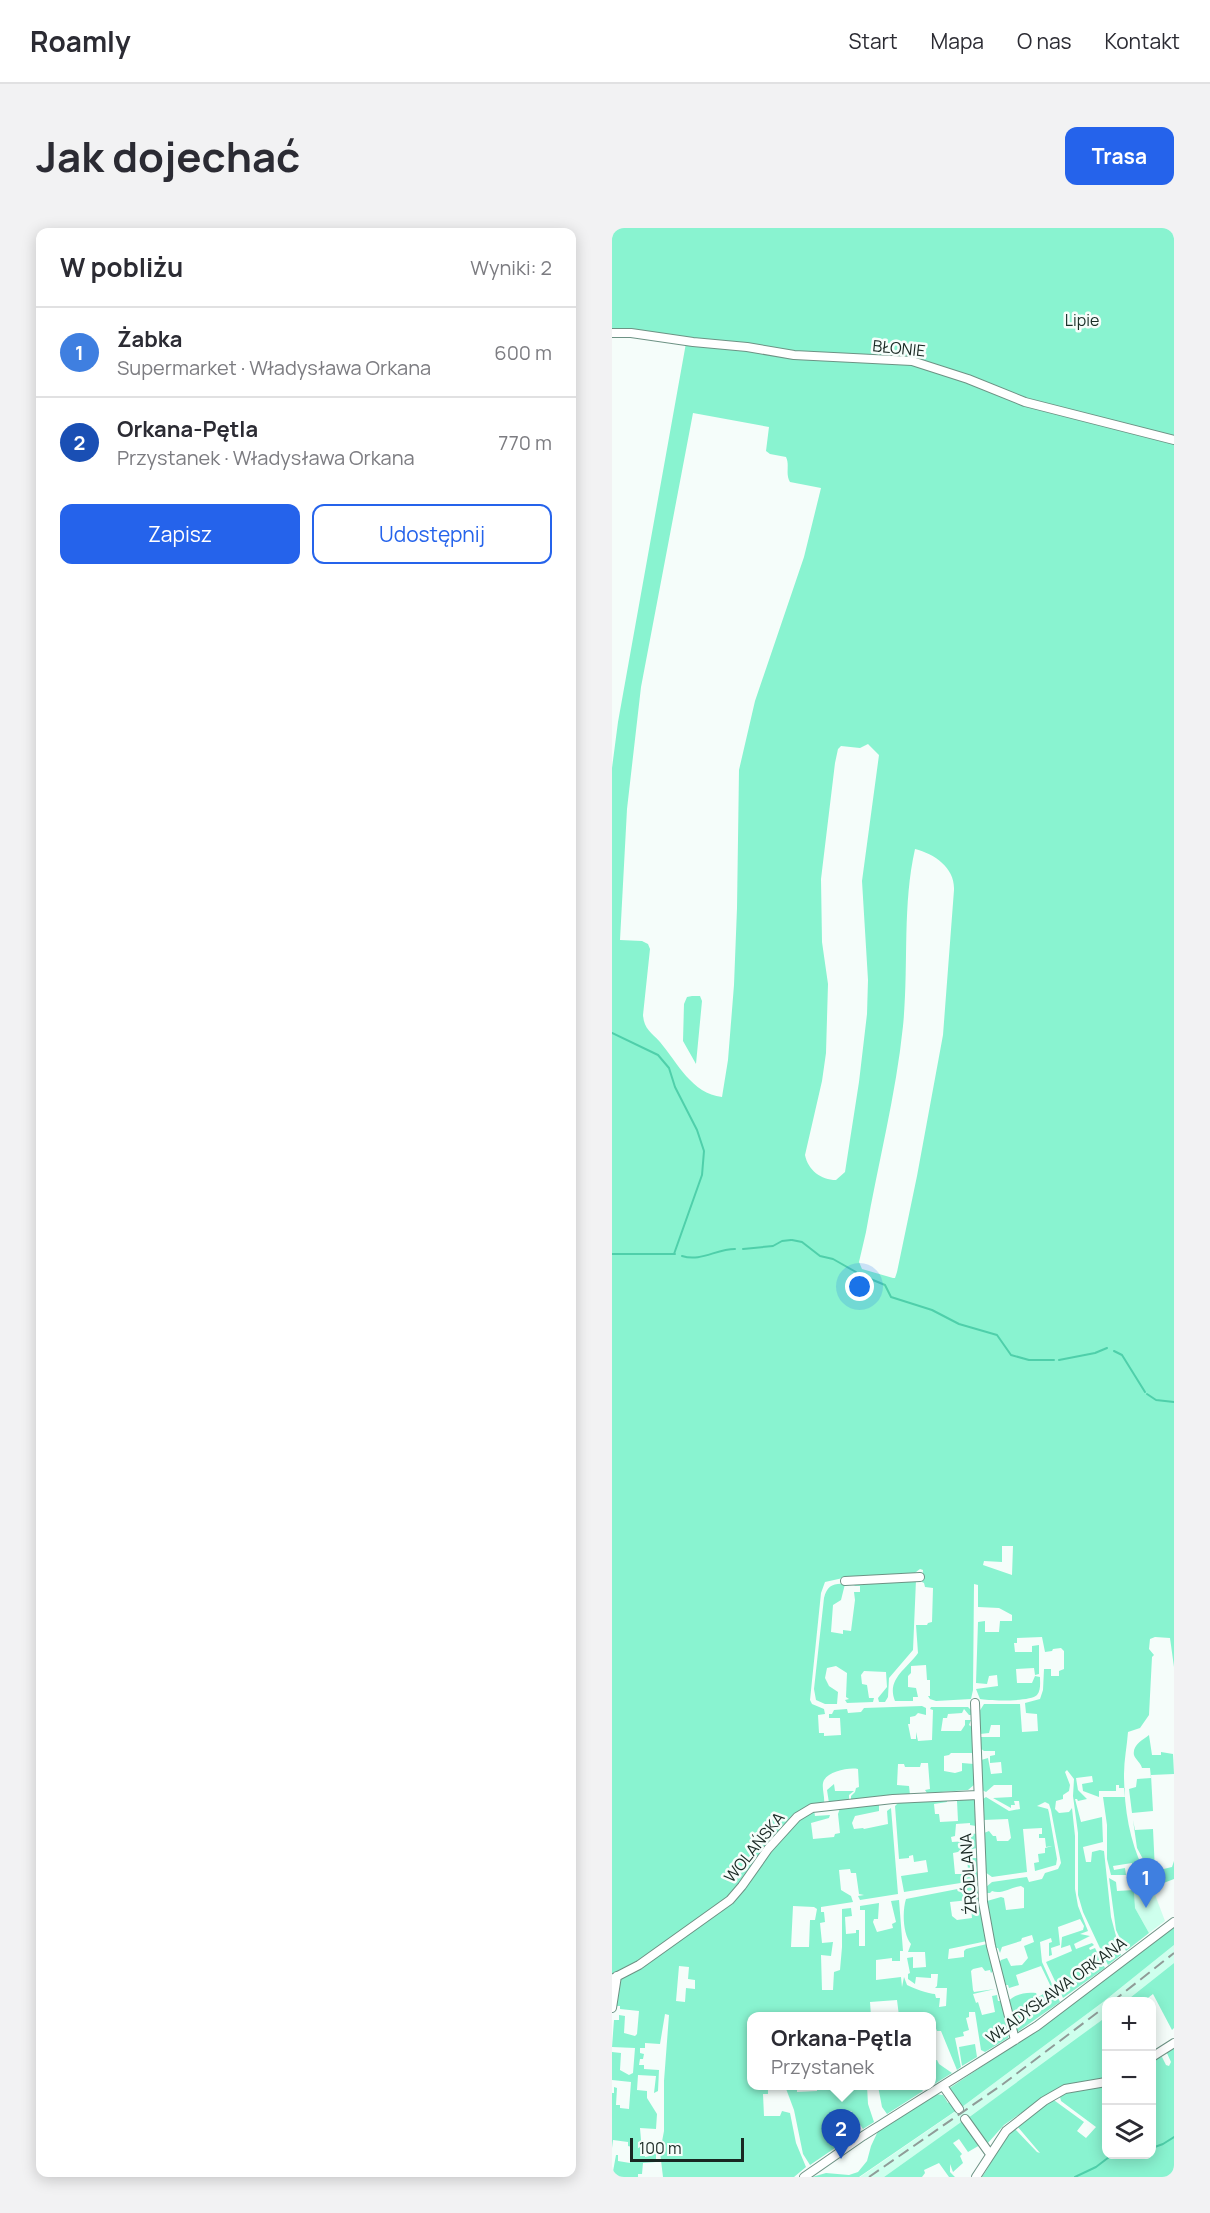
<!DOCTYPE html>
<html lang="pl">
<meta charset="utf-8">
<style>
body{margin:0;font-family:Manrope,sans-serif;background:#f2f2f3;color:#2b2b33}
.controls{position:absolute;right:18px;bottom:18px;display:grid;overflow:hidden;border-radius:12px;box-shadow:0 3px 15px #0003}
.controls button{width:54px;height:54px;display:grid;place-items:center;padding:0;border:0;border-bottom:2px solid #e1e1e2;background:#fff;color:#2b2b33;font:30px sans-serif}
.scale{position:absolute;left:18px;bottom:15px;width:114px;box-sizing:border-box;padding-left:6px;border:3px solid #192823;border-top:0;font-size:16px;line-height:21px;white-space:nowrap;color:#192823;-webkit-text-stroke:4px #f5fdfa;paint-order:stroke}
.you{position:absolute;left:248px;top:1059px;width:21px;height:21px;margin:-15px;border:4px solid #fff;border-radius:50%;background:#1a73e8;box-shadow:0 0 0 9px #1a73e833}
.badge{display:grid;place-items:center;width:39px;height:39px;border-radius:50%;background:#2563eb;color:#fff;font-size:20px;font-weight:700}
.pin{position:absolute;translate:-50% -50px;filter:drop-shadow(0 2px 3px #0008)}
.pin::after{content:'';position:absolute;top:32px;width:21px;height:18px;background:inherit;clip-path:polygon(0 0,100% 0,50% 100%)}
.popup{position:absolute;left:135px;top:1784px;width:189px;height:78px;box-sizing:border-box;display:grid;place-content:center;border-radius:12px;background:#fff;filter:drop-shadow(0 2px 4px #0005);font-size:20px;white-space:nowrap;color:#7c7c81}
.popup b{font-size:22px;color:#2b2b33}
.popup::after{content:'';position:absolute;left:50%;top:100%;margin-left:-12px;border:12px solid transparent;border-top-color:#fff}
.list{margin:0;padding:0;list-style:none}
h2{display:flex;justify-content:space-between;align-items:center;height:78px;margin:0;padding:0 24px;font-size:26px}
h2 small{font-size:20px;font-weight:400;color:#7c7c81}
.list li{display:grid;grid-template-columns:39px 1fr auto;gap:18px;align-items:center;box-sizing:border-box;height:90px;padding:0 24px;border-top:2px solid #e1e1e2}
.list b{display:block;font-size:22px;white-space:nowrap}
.list p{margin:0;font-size:20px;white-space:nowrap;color:#7c7c81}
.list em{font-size:20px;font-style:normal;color:#7c7c81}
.actions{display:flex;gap:12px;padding:18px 24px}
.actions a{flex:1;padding:14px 0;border:2px solid #2563eb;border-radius:12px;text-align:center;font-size:21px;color:#2563eb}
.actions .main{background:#2563eb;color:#fff}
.icon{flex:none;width:33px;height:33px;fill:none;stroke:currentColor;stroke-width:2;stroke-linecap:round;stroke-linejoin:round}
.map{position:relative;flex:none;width:562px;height:1949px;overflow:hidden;border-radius:12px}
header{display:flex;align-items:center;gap:36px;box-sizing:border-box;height:84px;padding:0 30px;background:#fff;border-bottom:2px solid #e1e1e2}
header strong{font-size:28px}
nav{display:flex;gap:33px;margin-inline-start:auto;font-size:21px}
.intro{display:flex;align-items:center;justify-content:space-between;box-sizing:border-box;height:144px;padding:0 36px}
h1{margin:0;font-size:42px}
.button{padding:15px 27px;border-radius:12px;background:#2563eb;color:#fff;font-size:21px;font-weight:700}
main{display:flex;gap:36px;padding:0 36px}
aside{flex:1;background:#fff;border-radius:12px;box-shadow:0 3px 15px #0003}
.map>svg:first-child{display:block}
</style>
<header>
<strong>Roamly</strong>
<nav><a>Start</a><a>Mapa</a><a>O nas</a><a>Kontakt</a></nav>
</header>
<div class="intro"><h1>Jak dojechać</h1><a class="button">Trasa</a></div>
<main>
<aside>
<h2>W pobliżu<small>Wyniki: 2</small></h2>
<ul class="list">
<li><span class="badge" style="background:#3f7fe0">1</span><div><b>Żabka</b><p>Supermarket · Władysława Orkana</p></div><em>600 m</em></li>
<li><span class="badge" style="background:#1a4fb4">2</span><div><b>Orkana-Pętla</b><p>Przystanek · Władysława Orkana</p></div><em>770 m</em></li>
</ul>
<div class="actions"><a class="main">Zapisz</a><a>Udostępnij</a></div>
</aside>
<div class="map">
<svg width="562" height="1949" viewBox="0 0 562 1949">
<rect width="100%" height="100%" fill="#f5fdfa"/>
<path fill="#ceffed" d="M 539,1656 L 553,1693 L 537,1705 L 523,1680 L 522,1658 Z
M 562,1717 L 562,1735 L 514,1773 L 494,1774 L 494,1789 L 428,1839 L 272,1949 L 248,1949 L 350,1879 L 491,1774 Z"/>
<path fill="#89f3d0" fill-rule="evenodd" d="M 0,0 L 562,0 L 562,210 L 412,172 L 326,139 L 0,103 Z
M 74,115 L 299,135 L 562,214 L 562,1439 L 558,1410 L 543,1409 L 538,1411 L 537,1421 L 542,1427 L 540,1429 L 537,1487 L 528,1500 L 516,1504 C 515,1518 512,1532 512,1546 C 512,1578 517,1612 531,1640 L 525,1643 L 522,1658 L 520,1635 L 501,1638 L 502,1642 L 513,1640 L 514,1647 L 499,1647 L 495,1631 L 495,1597 L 491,1569 L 513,1569 L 513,1560 L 507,1560 L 507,1557 L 504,1557 L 504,1563 L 487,1563 L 487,1569 L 471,1563 L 470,1556 L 481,1554 L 480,1548 L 464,1550 L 466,1562 L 475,1571 L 466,1573 L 465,1571 L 463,1571 L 469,1594 L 490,1589 L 491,1614 L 471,1619 L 474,1634 L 479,1634 L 480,1624 L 488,1622 L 492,1623 L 499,1689 L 509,1727 L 496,1737 L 495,1735 L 471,1684 L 466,1667 L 466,1605 L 461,1568 L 462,1551 L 455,1542 L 453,1544 L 458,1557 L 457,1563 L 451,1567 L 451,1571 L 444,1573 L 443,1581 L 447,1585 L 457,1584 L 460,1580 L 463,1608 L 463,1661 L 466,1678 L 476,1703 L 468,1706 L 478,1708 L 462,1716 L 464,1721 L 480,1715 L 482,1717 L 477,1720 L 478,1722 L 483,1720 L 493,1740 L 451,1770 L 434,1734 L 460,1723 L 458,1717 L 449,1720 L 450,1709 L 471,1702 L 472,1698 L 468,1691 L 446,1699 L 448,1717 L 439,1720 L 440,1727 L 437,1728 L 437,1715 L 440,1714 L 439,1710 L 428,1714 L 430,1734 L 448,1774 L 404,1805 L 396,1773 C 404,1766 413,1764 424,1765 L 426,1769 L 440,1761 L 429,1738 L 404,1747 L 407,1757 L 397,1760 L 396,1757 L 392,1757 L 387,1735 L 389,1732 L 395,1730 L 399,1738 L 410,1737 L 416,1730 L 412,1718 L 422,1714 L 420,1707 L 410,1710 L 409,1713 L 390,1719 L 388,1725 L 386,1720 L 383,1720 L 375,1673 L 389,1669 L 392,1670 L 394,1682 L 412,1680 L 412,1660 L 409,1658 C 399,1659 389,1667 380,1663 L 378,1665 L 374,1665 L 374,1659 L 380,1654 L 415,1649 L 417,1654 L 430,1651 L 433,1645 L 446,1641 L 449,1635 L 439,1582 L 437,1576 L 433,1574 L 425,1578 L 436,1581 L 437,1585 L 445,1631 L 444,1637 L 423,1643 L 422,1635 L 427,1634 L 426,1626 L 433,1625 L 433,1620 L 440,1618 L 434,1619 L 433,1610 L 427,1610 L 427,1606 L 430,1606 L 430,1600 L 411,1601 L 415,1644 L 380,1649 L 373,1644 L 372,1605 L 377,1603 L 381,1608 L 384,1608 L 385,1613 L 396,1613 L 399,1610 L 396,1591 L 371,1592 L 371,1571 L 374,1569 L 397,1583 L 408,1581 L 407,1573 L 402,1573 L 403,1577 L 399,1577 L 399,1580 L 381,1570 L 400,1569 L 400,1557 L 382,1557 L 374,1564 L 370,1562 L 369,1532 L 376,1530 L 379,1546 L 390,1545 L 389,1534 L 378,1535 L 378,1528 L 383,1527 L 383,1523 L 372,1523 L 368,1520 L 368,1509 L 388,1509 L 388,1497 L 379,1497 L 377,1505 L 368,1506 L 367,1484 L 372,1476 L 408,1476 L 410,1504 L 426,1503 L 425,1486 L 414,1485 L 413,1475 L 428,1471 L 431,1462 L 432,1441 L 439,1441 L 439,1448 L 447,1448 L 447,1443 L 452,1441 L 452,1423 L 449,1420 L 441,1421 L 440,1423 L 433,1424 L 430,1409 L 405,1410 L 405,1415 L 402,1415 L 403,1424 L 420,1424 L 420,1418 L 427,1417 L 427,1446 L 423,1447 L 422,1440 L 404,1441 L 405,1455 L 420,1455 L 423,1448 L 428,1449 C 428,1455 429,1462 425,1467 C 418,1474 377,1473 368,1471 L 364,1461 L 386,1458 L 385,1447 L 377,1448 L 375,1456 L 364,1455 L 366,1394 L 373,1393 L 373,1404 L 387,1404 L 388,1393 L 400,1393 L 400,1387 L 387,1380 L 366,1379 L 366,1357 L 362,1356 L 361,1462 L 359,1471 L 324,1473 L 318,1471 L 316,1468 L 318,1468 L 318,1452 L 315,1452 L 314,1437 L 299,1438 L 299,1445 L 296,1448 L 296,1459 L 304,1460 L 306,1469 L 301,1469 L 301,1473 L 283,1473 C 274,1451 295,1441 306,1425 L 304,1397 L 315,1397 L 316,1395 L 320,1394 L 321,1360 L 313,1359 L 312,1355 L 310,1354 L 311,1342 L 308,1341 L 300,1347 L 231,1350 L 213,1354 L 209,1365 L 198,1472 L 200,1476 L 212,1481 L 213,1486 L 206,1487 L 207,1505 L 212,1505 L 212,1508 L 229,1507 L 228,1490 L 217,1490 L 217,1486 L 220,1486 L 222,1482 L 235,1481 L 236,1485 L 249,1484 L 252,1480 L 310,1478 L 314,1480 L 314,1487 L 306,1485 L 303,1488 L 298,1489 L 298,1496 L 296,1496 L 299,1511 L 304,1511 L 304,1504 L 306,1513 L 320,1512 L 321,1482 L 318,1481 L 319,1479 L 356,1479 L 359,1482 L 359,1487 L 357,1487 L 352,1481 L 350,1485 L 336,1486 L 335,1490 L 331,1490 L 329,1503 L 349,1503 L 353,1497 L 353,1492 L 359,1492 L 357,1497 L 360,1499 L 362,1525 L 339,1525 L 337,1527 L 332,1528 L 332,1543 L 343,1545 L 350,1543 L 350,1535 L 362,1536 L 363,1556 L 356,1562 L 315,1565 L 313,1562 L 318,1561 L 316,1535 L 309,1535 L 308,1539 L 293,1539 L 292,1536 L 286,1536 L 285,1557 L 297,1558 L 298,1567 L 239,1574 L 239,1568 L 243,1564 L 244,1560 L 247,1559 L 246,1541 C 236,1539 213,1544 211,1555 C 210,1562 213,1569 212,1576 L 200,1578 L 115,1671 L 37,1727 L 0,1749 L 0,540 L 6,494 ZM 81,185 L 157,199 L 154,223 L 158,226 L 174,229 C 178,237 173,246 178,254 L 209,260 L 192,329 L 143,473 L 127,542 L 125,680 L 122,757 L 116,832 L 110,869 C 80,866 65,834 48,814 C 39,804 32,801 31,787 L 38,721 L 36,716 L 30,713 L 8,712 L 15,581 L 29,459 ZM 256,516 L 267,527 L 250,653 L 256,752 L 255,786 L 247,854 L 233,944 L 224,952 C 209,952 196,942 193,927 L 210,853 L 214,825 L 216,756 L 210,714 L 209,651 L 223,535 L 226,521 L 229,518 L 248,520 ZM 303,621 C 323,626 343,640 342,662 L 331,807 L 305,948 L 285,1044 L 283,1050 L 281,1050 L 250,1041 L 247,1034 L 254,1004 C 266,935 284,867 291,798 C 297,739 290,679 303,621 ZM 390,1318 L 401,1318 L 400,1347 L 371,1337 L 372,1333 L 390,1334 Z
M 80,768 L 88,768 L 90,773 L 84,836 L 71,813 L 72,776 L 75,769 Z
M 304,1352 L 301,1422 L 277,1450 L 276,1469 L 273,1474 L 267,1474 L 266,1470 L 275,1459 L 274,1444 L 252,1443 L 249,1447 L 250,1456 L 255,1457 L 257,1470 L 262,1470 L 261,1474 L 235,1475 L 233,1472 L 237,1471 L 234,1469 L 235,1445 L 224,1438 L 215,1440 L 213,1450 L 217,1458 L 226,1464 L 225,1476 L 213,1476 L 204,1472 L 202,1461 L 212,1370 C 215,1358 221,1355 233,1356 L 229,1372 L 221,1377 L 219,1404 L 231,1406 L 231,1402 L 239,1403 L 243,1372 L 242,1364 L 248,1364 L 248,1358 L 241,1358 L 251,1354 Z
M 537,1507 L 540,1527 L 549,1527 L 549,1524 L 561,1526 L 562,1546 L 539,1547 L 541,1583 L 520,1585 L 517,1561 L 524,1559 L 525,1551 L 539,1550 L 538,1540 L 530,1540 C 529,1535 523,1531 522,1527 C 520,1517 531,1512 537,1507 Z
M 222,1556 L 223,1563 L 242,1563 L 237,1567 L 237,1574 L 217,1575 L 215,1562 Z
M 348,1569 L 362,1572 L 364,1598 L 358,1597 L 358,1595 L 344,1596 L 343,1608 L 339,1609 L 340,1614 L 356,1613 L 356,1605 L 365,1606 L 365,1620 L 341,1625 L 343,1646 L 352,1646 L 356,1642 L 355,1630 L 366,1630 L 365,1651 L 361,1653 L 292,1664 L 289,1648 L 316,1644 L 314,1632 L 302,1634 L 301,1627 L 297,1628 L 297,1630 L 287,1631 L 283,1578 L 286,1575 L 335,1570 L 335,1574 L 322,1576 L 323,1586 L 327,1586 L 328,1594 L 346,1593 L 345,1573 L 348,1573 Z
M 267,1576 L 267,1583 L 243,1588 L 240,1595 L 242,1601 L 251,1600 L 252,1601 L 276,1596 L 275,1583 L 279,1580 L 286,1666 L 248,1672 L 246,1668 L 252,1667 L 247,1666 L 244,1645 L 239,1645 L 238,1641 L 227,1642 L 229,1662 L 239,1668 L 241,1674 L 209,1679 L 209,1684 L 212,1684 L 213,1694 L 208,1695 L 210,1715 L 221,1714 L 219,1728 L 209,1727 L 210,1762 L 221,1762 L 222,1744 L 228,1742 L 230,1719 L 230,1681 L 239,1680 L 240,1688 L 233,1689 L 234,1706 L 244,1705 L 244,1702 L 247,1702 L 247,1718 L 253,1718 L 253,1682 L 248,1682 L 248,1678 L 267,1675 L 266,1691 L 262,1691 L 261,1694 L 265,1704 L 281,1700 L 280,1696 L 284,1694 L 279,1673 L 287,1672 L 291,1723 L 288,1723 L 288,1733 L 280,1733 L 280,1730 L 264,1732 L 264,1752 L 289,1749 L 290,1759 L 292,1749 L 295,1757 C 301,1760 317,1766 323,1766 L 324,1770 L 328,1770 L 327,1779 L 334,1778 L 335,1760 L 323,1760 L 325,1758 L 326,1746 L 319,1746 L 319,1750 L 304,1749 L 303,1756 L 296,1751 L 296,1746 L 298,1745 L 295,1730 L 301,1729 L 301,1740 L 314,1739 L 313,1724 L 296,1724 L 299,1716 C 291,1706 290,1684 294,1671 L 361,1658 L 366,1660 L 367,1671 L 338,1674 L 340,1688 L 345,1692 L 360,1690 L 359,1680 L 369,1679 L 375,1713 L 337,1721 L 336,1731 L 352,1729 L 352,1723 L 354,1721 L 375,1716 L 382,1742 L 379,1745 L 378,1742 L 373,1743 L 370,1739 L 361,1741 L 359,1743 L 361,1762 L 362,1764 L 383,1761 L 361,1766 L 364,1775 L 366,1774 L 370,1787 L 383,1784 L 380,1768 L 385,1767 L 386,1773 L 389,1773 L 397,1806 L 396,1810 L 373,1824 L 369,1822 L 363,1784 L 357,1784 L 357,1789 L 354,1790 L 357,1802 L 351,1804 L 352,1808 L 343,1810 L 349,1839 L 345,1842 L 329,1803 L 325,1803 L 319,1788 L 309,1788 L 307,1784 L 295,1785 L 295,1788 L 287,1788 L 285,1772 L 258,1774 L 259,1788 L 172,1788 L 178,1786 L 178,1784 L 173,1784 L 169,1788 L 139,1788 L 139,1858 L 156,1858 L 156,1866 L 151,1866 L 152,1888 L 168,1888 L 170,1883 L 178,1885 L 184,1915 L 194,1939 L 182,1949 L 51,1949 L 48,1924 L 52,1903 L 52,1853 L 57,1787 L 53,1786 L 48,1816 L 33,1815 L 33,1820 L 28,1820 L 28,1825 L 32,1826 L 31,1831 L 28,1831 L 27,1837 L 32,1837 L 32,1841 L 47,1842 L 46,1863 L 42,1865 L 44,1848 L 26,1847 L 25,1862 L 35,1863 L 35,1870 L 45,1886 L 44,1901 L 28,1900 L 30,1924 L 33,1924 L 33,1929 L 38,1928 L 39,1925 L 42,1923 L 41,1915 L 44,1916 L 44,1934 L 31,1935 L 30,1946 L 26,1946 L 26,1949 L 0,1949 L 4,1927 L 6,1927 L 6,1933 L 18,1935 L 20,1919 L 16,1918 L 16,1914 L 1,1912 L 0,1920 L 0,1865 L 2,1865 L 2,1859 L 5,1860 L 4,1877 L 8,1877 L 8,1880 L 17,1881 L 19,1854 L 0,1852 L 0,1824 L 9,1825 L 8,1842 L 17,1847 L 21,1845 L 23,1820 L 0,1819 L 2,1792 L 7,1792 L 7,1787 L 13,1788 L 12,1805 L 23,1808 L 25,1806 L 27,1783 L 8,1781 L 8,1778 L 4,1778 L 8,1751 L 31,1739 L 107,1681 L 182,1595 L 202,1582 L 203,1588 L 218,1587 L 217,1590 L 199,1595 L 201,1611 L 222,1609 L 223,1606 L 228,1605 L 226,1586 L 228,1580 ZM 181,1678 L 202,1679 L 205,1681 L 203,1692 L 198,1692 L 197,1719 L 179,1719 ZM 67,1738 L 77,1739 L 76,1751 L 83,1752 L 83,1761 L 74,1760 L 73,1774 L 64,1773 Z
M 521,1592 L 523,1602 L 541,1601 L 543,1643 L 560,1639 L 562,1633 L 562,1651 L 549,1656 L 544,1655 L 525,1620 Z
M 497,1650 L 504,1654 L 505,1663 L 522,1662 L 523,1680 L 537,1705 L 514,1723 L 504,1702 Z
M 562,1699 L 562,1717 L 491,1774 L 350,1879 L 336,1861 L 422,1804 Z
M 562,1735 L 562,1800 L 560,1802 L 541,1766 L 532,1773 L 514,1773 Z
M 494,1789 L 494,1852 L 468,1854 L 412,1886 L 409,1885 L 392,1897 L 375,1916 L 356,1890 Z
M 363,1816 L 365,1829 L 350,1838 L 347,1819 Z
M 562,1818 L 562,1949 L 370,1949 C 383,1931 384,1916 403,1901 L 425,1924 L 428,1925 L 405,1898 L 439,1870 L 472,1894 L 465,1903 L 474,1910 L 484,1899 L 449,1873 L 447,1865 L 494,1856 L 494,1926 L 540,1926 L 540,1850 L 544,1847 L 540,1842 L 540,1831 L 550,1829 L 554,1837 L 557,1838 L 559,1834 L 554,1823 Z
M 325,1832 L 327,1836 L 340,1845 L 313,1862 L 311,1858 L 319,1858 L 319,1833 Z
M 173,1858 L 185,1858 L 185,1864 L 205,1863 L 205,1858 L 255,1858 L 256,1876 L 262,1894 L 251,1901 L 239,1883 L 234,1886 L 241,1896 L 235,1898 L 245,1900 L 248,1903 L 198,1937 L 191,1926 L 182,1882 Z
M 266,1858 L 307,1858 L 311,1863 L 275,1886 L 270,1879 Z
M 324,1866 L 331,1867 L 336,1875 L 338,1874 L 345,1882 L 247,1949 L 200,1949 L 214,1945 L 237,1947 L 246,1944 L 255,1933 L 259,1918 L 266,1903 Z
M 352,1892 L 368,1917 L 356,1924 L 347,1911 L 341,1915 L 350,1926 L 348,1928 L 351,1935 L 341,1944 L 338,1936 L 338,1944 L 343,1949 L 337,1949 L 327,1935 L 312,1942 L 313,1945 L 310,1949 L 272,1949 Z"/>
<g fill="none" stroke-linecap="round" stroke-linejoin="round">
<path stroke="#4fcfaa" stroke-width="2" d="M 0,805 L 46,827 L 57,840 L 63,859 L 85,902 L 92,923 L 90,947 L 62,1026
M 180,1012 L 190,1014 L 208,1028 L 221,1031 L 244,1044
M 131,1021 L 161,1018 L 170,1013 L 179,1012
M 0,1026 L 63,1026
M 70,1028 C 89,1034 104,1021 123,1021
M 249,1047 L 273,1057 L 279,1069 L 320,1082 L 347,1096 L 385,1107 L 399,1127 L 417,1132 L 442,1132
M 502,1123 L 510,1127 L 533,1164
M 447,1132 L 483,1125 L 495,1120
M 535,1166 L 544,1172 L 562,1174
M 540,1920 L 551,1916 L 562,1909
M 463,1949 L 484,1939 L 501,1926"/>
<g stroke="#6d9284" stroke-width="10">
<path id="minor" d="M 0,105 L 19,105 L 81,114 L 135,119 L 182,127 L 300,133 L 356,151 L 413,174 L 562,212
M 233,1353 L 308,1349
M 363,1475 L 371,1674 L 379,1718 L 403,1812
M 0,1751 L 27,1737 L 118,1672 L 130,1658 L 156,1621 L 185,1589 L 200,1580 L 281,1571 L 366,1567
M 0,1780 L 5,1748
M 540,1829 L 562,1815
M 331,1858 L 347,1881
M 353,1891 L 378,1926
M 192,1949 L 251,1908 L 425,1798 L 562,1694
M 364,1949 L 394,1903 L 432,1873 L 453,1861 L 494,1854"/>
</g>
<use href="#minor" stroke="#fff" stroke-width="8"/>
<path stroke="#909c98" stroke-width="2" stroke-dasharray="12 6" stroke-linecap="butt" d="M 500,1774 L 562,1725
M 257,1949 L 391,1856 L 494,1778"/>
</g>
<g text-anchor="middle" stroke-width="5" stroke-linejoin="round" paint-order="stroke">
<g font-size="16" fill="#1a2f28" stroke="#f5fdfa">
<text x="470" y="98">Lipie</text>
</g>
<g font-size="16" fill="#192823" stroke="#f5fdfa">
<text transform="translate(287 120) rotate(6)" y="6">BŁONIE</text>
<text transform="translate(142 1619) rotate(-51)" y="6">WOLAŃSKA</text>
<text transform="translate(356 1646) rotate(-94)" y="6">ŹRÓDLANA</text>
<text transform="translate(444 1762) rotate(-36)" y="6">WŁADYSŁAWA ORKANA</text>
</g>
</g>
</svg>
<div class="controls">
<button>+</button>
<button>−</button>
<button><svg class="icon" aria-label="layers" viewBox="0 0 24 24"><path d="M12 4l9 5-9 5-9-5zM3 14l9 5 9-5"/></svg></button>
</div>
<div class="scale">100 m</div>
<div class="you"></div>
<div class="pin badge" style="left:534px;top:1680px;background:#3f7fe0">1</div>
<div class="pin badge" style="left:229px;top:1931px;background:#1a4fb4">2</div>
<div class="popup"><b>Orkana-Pętla</b>Przystanek</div>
</div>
</main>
